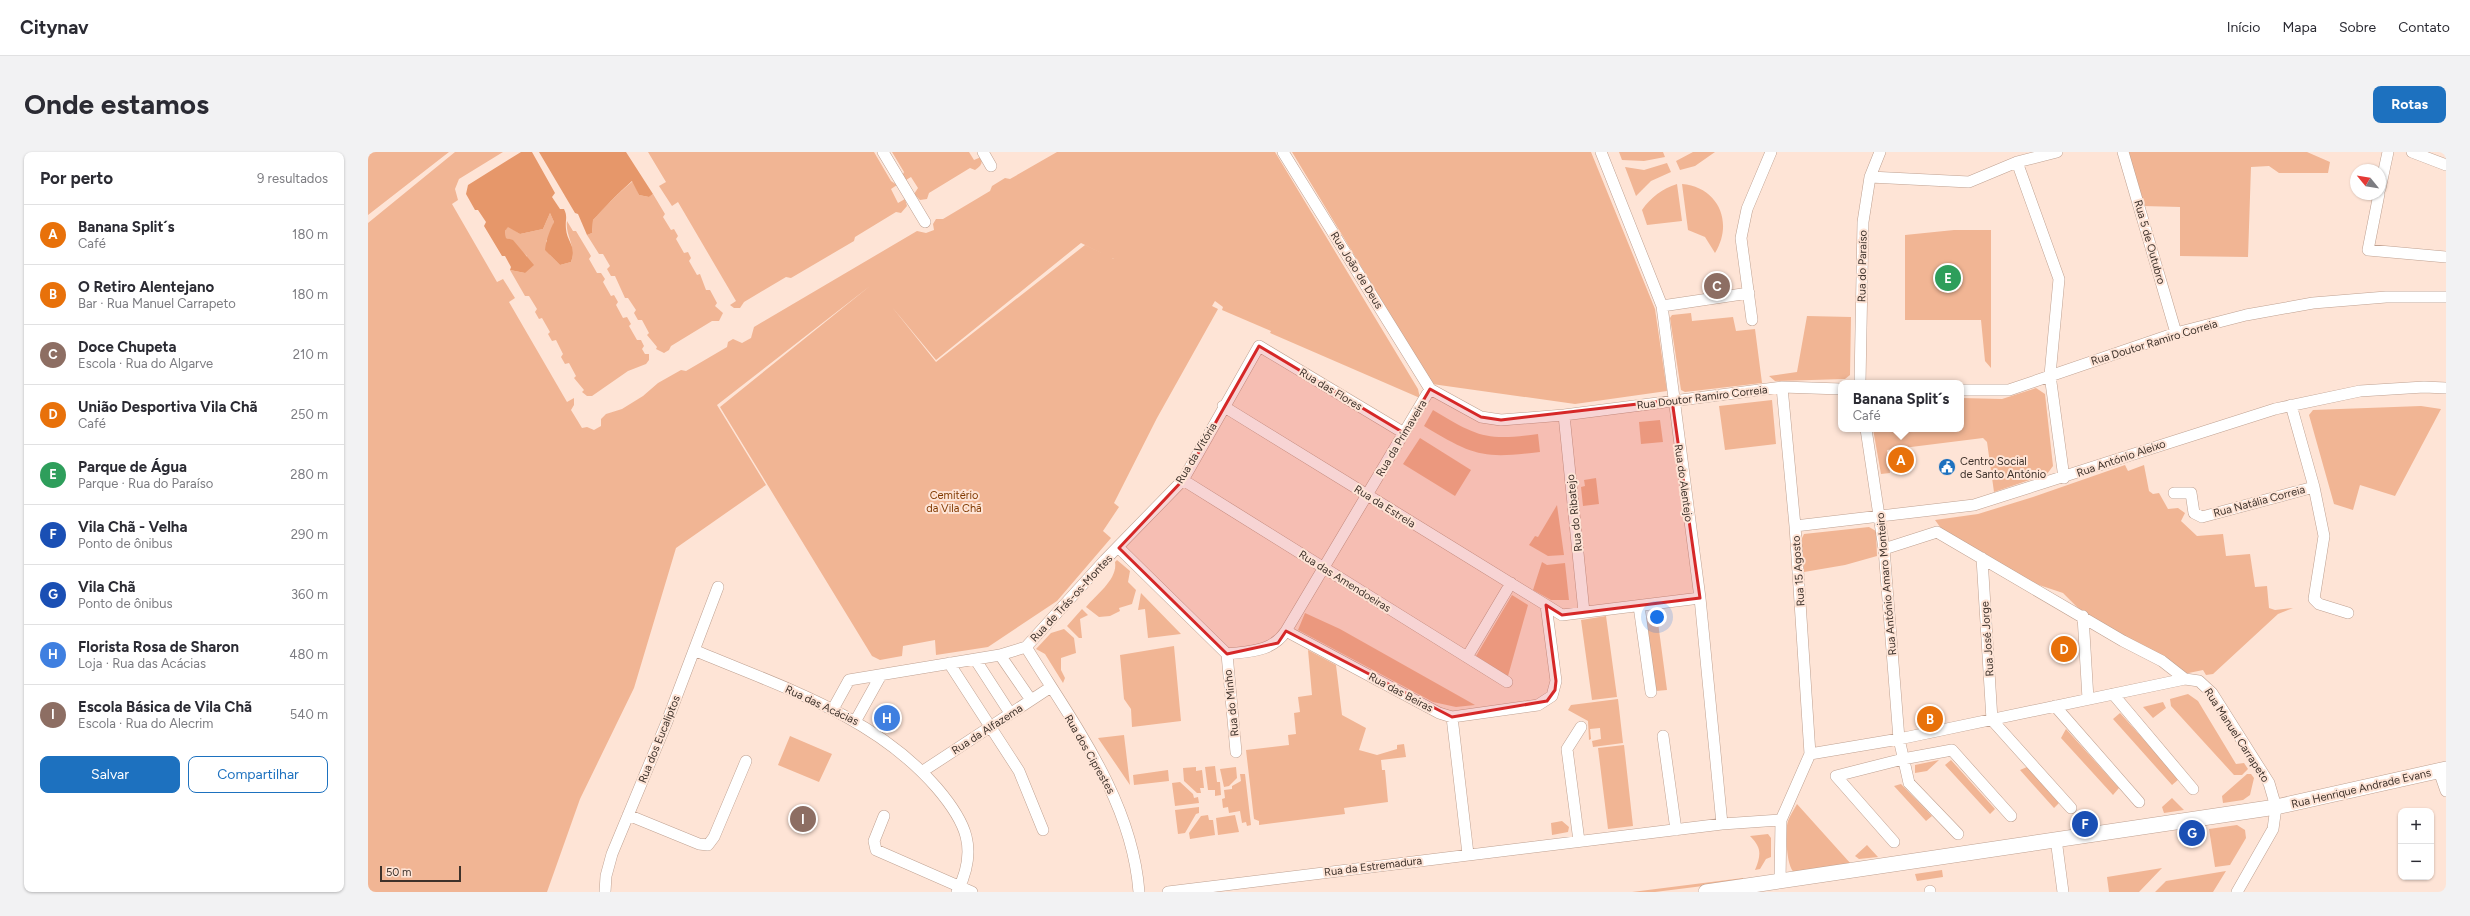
<!DOCTYPE html>
<html lang="pt">
<meta charset="utf-8">
<style>
body{margin:0;font-family:Figtree,sans-serif;background:#f2f2f3;color:#2b2b33}
.controls{position:absolute;right:12px;bottom:12px;display:grid;overflow:hidden;border-radius:8px;box-shadow:0 1px 3px #0004}
.controls button{width:36px;height:36px;display:grid;place-items:center;padding:0;border:0;border-bottom:1px solid #e1e1e2;background:#fff;color:#2b2b33;font:20px sans-serif}
.compass{position:absolute;left:1982px;top:12px;width:36px;height:36px;border-radius:50%;background:#fff;box-shadow:0 1px 3px #0004;rotate:300deg}
.scale{position:absolute;left:12px;bottom:10px;width:81px;box-sizing:border-box;padding-left:4px;border:2px solid #3e322b;border-top:0;font-size:11px;line-height:14px;white-space:nowrap;color:#3e322b;-webkit-text-stroke:3px #fee4d6;paint-order:stroke}
.you{position:absolute;left:1289px;top:465px;width:14px;height:14px;margin:-10px;border:3px solid #fff;border-radius:50%;background:#1a73e8;box-shadow:0 0 0 6px #1a73e833}
.badge{display:grid;place-items:center;width:26px;height:26px;border-radius:50%;background:#1d71bf;color:#fff;font-size:13px;font-weight:700}
.pin{position:absolute;translate:-50% -50%;border:2px solid #fff;box-shadow:0 1px 4px #0006}
.popup{position:absolute;left:1470px;top:228px;width:126px;height:52px;box-sizing:border-box;display:grid;place-content:center;border-radius:8px;background:#fff;filter:drop-shadow(0 1px 3px #0005);font-size:13px;white-space:nowrap;color:#7c7c81}
.popup b{font-size:15px;color:#2b2b33}
.popup::after{content:'';position:absolute;left:50%;top:100%;margin-left:-8px;border:8px solid transparent;border-top-color:#fff}
.list{margin:0;padding:0;list-style:none}
h2{display:flex;justify-content:space-between;align-items:center;height:52px;margin:0;padding:0 16px;font-size:17px}
h2 small{font-size:13px;font-weight:400;color:#7c7c81}
.list li{display:grid;grid-template-columns:26px 1fr auto;gap:12px;align-items:center;box-sizing:border-box;height:60px;padding:0 16px;border-top:1px solid #e1e1e2}
.list b{display:block;font-size:15px;white-space:nowrap}
.list p{margin:0;font-size:13px;white-space:nowrap;color:#7c7c81}
.list em{font-size:13px;font-style:normal;color:#7c7c81}
.actions{display:flex;gap:8px;padding:12px 16px}
.actions a{flex:1;padding:9px 0;border:1px solid #1d71bf;border-radius:8px;text-align:center;font-size:14px;color:#1d71bf}
.actions .main{background:#1d71bf;color:#fff}
.map{position:relative;flex:none;width:2078px;height:740px;overflow:hidden;border-radius:8px}
header{display:flex;align-items:center;gap:24px;box-sizing:border-box;height:56px;padding:0 20px;background:#fff;border-bottom:1px solid #e1e1e2}
header strong{font-size:19px}
nav{display:flex;gap:22px;margin-inline-start:auto;font-size:14px}
.intro{display:flex;align-items:center;justify-content:space-between;box-sizing:border-box;height:96px;padding:0 24px}
h1{margin:0;font-size:28px}
.button{padding:10px 18px;border-radius:8px;background:#1d71bf;color:#fff;font-size:14px;font-weight:700}
main{display:flex;gap:24px;padding:0 24px}
aside{flex:1;background:#fff;border-radius:8px;box-shadow:0 1px 3px #0004}
.map>svg:first-child{display:block}
</style>
<header>
<strong>Citynav</strong>
<nav><a>Início</a><a>Mapa</a><a>Sobre</a><a>Contato</a></nav>
</header>
<div class="intro"><h1>Onde estamos</h1><a class="button">Rotas</a></div>
<main>
<aside>
<h2>Por perto<small>9 resultados</small></h2>
<ul class="list">
<li><span class="badge" style="background:#e8710a">A</span><div><b>Banana Split´s</b><p>Café</p></div><em>180 m</em></li>
<li><span class="badge" style="background:#e8710a">B</span><div><b>O Retiro Alentejano</b><p>Bar · Rua Manuel Carrapeto</p></div><em>180 m</em></li>
<li><span class="badge" style="background:#8d6e63">C</span><div><b>Doce Chupeta</b><p>Escola · Rua do Algarve</p></div><em>210 m</em></li>
<li><span class="badge" style="background:#e8710a">D</span><div><b>União Desportiva Vila Chã</b><p>Café</p></div><em>250 m</em></li>
<li><span class="badge" style="background:#2e9e5b">E</span><div><b>Parque de Água</b><p>Parque · Rua do Paraíso</p></div><em>280 m</em></li>
<li><span class="badge" style="background:#1a4fb4">F</span><div><b>Vila Chã - Velha</b><p>Ponto de ônibus</p></div><em>290 m</em></li>
<li><span class="badge" style="background:#1a4fb4">G</span><div><b>Vila Chã</b><p>Ponto de ônibus</p></div><em>360 m</em></li>
<li><span class="badge" style="background:#3f7fe0">H</span><div><b>Florista Rosa de Sharon</b><p>Loja · Rua das Acácias</p></div><em>480 m</em></li>
<li><span class="badge" style="background:#8d6e63">I</span><div><b>Escola Básica de Vila Chã</b><p>Escola · Rua do Alecrim</p></div><em>540 m</em></li>
</ul>
<div class="actions"><a class="main">Salvar</a><a>Compartilhar</a></div>
</aside>
<div class="map">
<svg width="2078" height="740" viewBox="0 0 2078 740">
<rect width="100%" height="100%" fill="#fee4d6"/>
<path fill="#f1b594" fill-rule="evenodd" d="M 0,0 L 81,0 L 0,63 Z
M 87,0 L 135,0 L 91,27 L 87,37 L 90,48 L 84,52 L 129,130 L 135,127 L 147,146 L 141,150 L 199,250 L 206,246 L 206,253 L 203,258 L 214,276 L 219,275 L 226,278 L 233,274 L 233,267 L 238,262 L 254,257 L 275,244 L 290,231 L 313,218 L 318,219 L 359,195 L 360,190 L 365,187 L 374,191 L 383,186 L 386,175 L 549,79 L 558,81 L 566,78 L 565,72 L 568,67 L 575,67 L 622,39 L 624,34 L 637,26 L 642,27 L 689,0 L 907,0 L 1050,237 L 1052,246 L 902,181 L 903,179 L 854,158 L 855,155 L 847,149 L 844,154 L 850,157 L 789,266 L 746,351 L 751,355 L 735,379 L 743,386 L 689,449 L 620,495 L 568,503 L 567,488 L 535,494 L 534,504 L 512,508 L 504,504 L 352,255 L 502,134 L 349,253 L 398,333 L 308,396 L 266,536 L 212,647 L 179,740 L 0,740 L 0,71 ZM 713,91 L 746,107 L 717,93 L 568,210 L 524,155 L 568,208 Z
M 280,0 L 506,0 L 523,29 L 529,33 L 523,37 L 530,51 L 537,47 L 539,54 L 533,61 L 528,60 L 487,85 L 486,89 L 423,126 L 418,125 L 376,150 L 372,156 L 366,156 L 362,153 L 368,149 L 310,50 L 304,54 L 291,34 L 298,30 Z
M 524,0 L 601,0 L 606,8 L 613,5 C 615,11 613,14 607,18 L 602,16 L 561,41 L 559,47 L 552,48 L 546,42 L 550,36 L 543,25 L 538,28 L 534,24 L 536,20 Z
M 924,0 L 1223,0 L 1287,157 L 1299,239 L 1207,252 L 1064,232 Z
M 1251,0 L 1295,0 L 1297,5 L 1276,9 L 1254,8 Z
M 1325,0 L 1347,0 L 1327,14 L 1312,18 L 1308,9 Z
M 1760,0 L 1939,0 L 1962,10 L 1960,21 L 1911,21 L 1901,14 L 1883,15 L 1880,105 L 1812,104 L 1812,55 L 1775,54 Z
M 1299,11 L 1303,20 L 1283,29 L 1268,44 L 1257,15 L 1276,18 Z
M 265,29 L 271,43 L 281,45 L 285,42 L 297,62 L 295,65 L 303,78 L 306,77 L 310,84 L 308,87 L 316,101 L 320,100 L 323,106 L 321,109 L 329,123 L 332,122 L 338,138 L 342,138 L 349,151 L 347,154 L 355,161 L 351,169 L 344,169 L 303,194 L 301,198 L 296,201 L 288,197 L 289,195 L 279,183 L 281,181 L 274,168 L 270,168 L 266,161 L 268,158 L 260,146 L 257,146 L 247,124 L 243,124 L 239,117 L 242,114 L 235,102 L 231,102 L 219,83 L 224,81 L 225,68 C 238,54 250,41 265,29 Z
M 1309,32 L 1314,69 L 1279,73 L 1274,58 C 1283,45 1294,37 1309,32 Z
M 1314,32 C 1350,35 1366,70 1347,101 L 1337,85 L 1320,78 Z
M 182,61 L 186,70 L 182,84 L 178,89 L 182,103 L 192,113 L 203,110 C 209,95 197,84 199,69 L 205,79 L 208,79 L 223,104 L 221,107 L 229,121 L 233,121 L 237,127 L 235,130 L 243,144 L 246,143 L 250,150 L 248,153 L 255,166 L 259,165 L 263,172 L 261,174 L 269,188 L 273,188 L 276,194 L 274,197 L 277,202 L 281,202 L 281,208 L 278,212 L 260,219 L 224,244 L 219,244 L 214,240 L 216,238 L 206,226 L 208,224 L 201,211 L 197,212 L 193,205 L 195,202 L 188,188 L 184,189 L 180,182 L 182,180 L 174,166 L 171,167 L 167,160 L 169,157 L 161,144 L 157,144 L 142,118 L 157,121 L 159,104 C 151,98 147,89 138,86 L 137,79 L 140,74 L 152,82 L 175,77 Z
M 1586,78 L 1623,78 L 1623,216 L 1617,209 L 1613,168 L 1537,168 L 1537,83 Z
M 1323,161 L 1324,169 L 1365,165 L 1368,179 L 1387,177 L 1394,231 L 1317,240 L 1313,238 L 1302,166 L 1304,163 Z
M 1439,164 L 1483,165 L 1482,223 L 1477,227 L 1407,229 L 1401,224 L 1429,220 Z
M 1668,236 L 1677,242 L 1685,314 L 1679,322 L 1626,340 L 1619,290 L 1615,286 L 1519,298 L 1522,321 L 1513,322 L 1505,277 L 1593,277 L 1593,246 L 1634,247 Z
M 1404,248 L 1408,292 L 1357,298 L 1351,254 Z
M 2053,254 L 2073,257 L 2027,344 L 1992,333 L 1985,358 L 1966,352 L 1941,263 L 1945,258 Z
M 1065,258 C 1110,285 1118,289 1170,282 L 1172,300 C 1114,307 1106,304 1056,274 Z
M 1292,268 L 1295,290 L 1273,292 L 1271,270 Z
M 1052,286 L 1103,318 L 1087,344 L 1035,312 Z
M 1757,313 L 1760,319 L 1776,313 L 1781,339 L 1785,342 L 1791,341 L 1800,357 L 1810,356 L 1817,361 L 1813,369 L 1829,384 L 1855,382 L 1858,404 L 1882,402 L 1887,435 L 1899,434 L 1901,456 L 1907,458 L 1925,456 L 1910,462 L 1845,522 L 1838,523 L 1835,518 L 1816,522 L 1712,458 L 1695,441 L 1668,432 L 1575,379 L 1567,368 L 1610,362 L 1665,345 Z
M 1228,326 L 1231,352 L 1215,354 L 1213,335 L 1217,334 L 1216,328 Z
M 1189,353 L 1196,403 L 1180,404 L 1161,393 L 1167,384 L 1170,385 Z
M 1501,375 L 1508,379 L 1509,404 L 1477,413 L 1436,420 L 1432,390 L 1436,382 Z
M 749,408 L 762,419 L 760,430 L 768,438 L 764,452 L 751,456 L 752,459 L 742,464 L 731,465 L 718,455 C 729,442 750,427 747,410 Z
M 1174,410 L 1179,413 L 1197,411 L 1201,448 L 1183,448 L 1165,438 Z
M 773,441 L 813,482 L 780,486 L 777,457 L 770,458 Z
M 1144,443 L 1160,453 L 1140,524 L 1108,504 Z
M 714,457 L 720,463 L 712,467 L 714,486 L 711,486 L 699,474 Z
M 937,461 L 972,477 L 1107,553 L 1088,555 L 1065,550 L 930,478 Z
M 1289,463 L 1299,538 L 1288,539 L 1277,466 Z
M 1238,464 L 1249,545 L 1224,548 L 1213,468 Z
M 696,477 L 706,486 L 708,501 L 693,506 L 693,518 L 697,526 L 695,531 L 677,502 L 668,497 L 683,481 Z
M 806,494 L 813,569 L 764,575 L 763,557 L 756,547 L 752,503 Z
M 940,498 L 968,513 L 974,563 L 998,576 L 991,598 L 1009,603 L 1029,597 L 1029,593 L 1036,592 L 1038,605 L 1013,608 L 1014,618 L 1017,618 L 1020,650 L 976,656 L 977,662 L 891,673 L 891,669 L 886,667 L 878,598 L 921,593 L 920,583 L 928,582 L 926,561 L 932,560 L 930,545 L 944,543 Z
M 1820,542 L 1830,549 L 1868,612 L 1876,611 L 1880,617 L 1874,623 L 1866,623 L 1803,554 L 1802,547 Z
M 1250,547 L 1255,591 L 1225,595 L 1224,589 L 1233,587 L 1232,576 L 1222,577 L 1223,587 L 1221,588 L 1220,569 L 1200,558 L 1203,553 Z
M 1795,550 L 1798,556 L 1785,566 L 1775,555 Z
M 1752,561 L 1811,627 L 1804,633 L 1745,567 Z
M 1698,577 L 1751,636 L 1745,643 L 1693,586 Z
M 756,583 L 762,633 L 730,586 Z
M 422,584 L 464,602 L 451,630 L 410,613 Z
M 1256,593 L 1265,674 L 1240,677 L 1230,596 Z
M 1571,608 L 1559,619 L 1547,621 L 1547,613 Z
M 1583,608 L 1627,657 L 1622,662 L 1577,613 Z
M 847,614 L 849,630 L 852,630 L 853,643 L 847,644 L 847,638 L 840,638 L 837,615 Z
M 828,615 L 828,619 L 834,618 L 836,636 L 832,636 L 833,641 L 829,641 L 816,629 L 815,616 Z
M 868,615 L 869,626 L 861,634 L 856,635 L 852,617 Z
M 1659,615 L 1691,651 L 1686,656 L 1652,618 Z
M 800,618 L 801,629 L 766,633 L 765,623 Z
M 872,622 L 877,622 L 883,673 L 879,674 L 878,670 L 874,671 L 872,659 L 861,661 L 860,655 L 855,656 L 854,647 L 857,646 L 856,638 L 864,637 L 864,634 L 873,629 Z
M 1879,622 L 1883,622 L 1886,626 L 1882,643 L 1875,648 L 1855,651 L 1854,644 Z
M 812,630 L 825,642 L 826,646 L 830,645 L 831,651 L 807,654 L 804,631 Z
M 1533,632 L 1564,664 L 1558,669 L 1526,634 Z
M 1804,646 L 1816,658 L 1796,661 L 1794,655 Z
M 1429,652 L 1483,712 L 1426,720 C 1418,714 1417,677 1420,669 C 1422,663 1426,658 1429,652 Z
M 831,655 L 831,661 L 828,662 L 817,681 L 810,682 L 807,658 Z
M 840,663 L 841,668 L 845,668 L 847,683 L 822,687 L 821,681 L 833,664 Z
M 867,663 L 871,680 L 850,683 L 848,666 Z
M 1194,669 L 1201,675 L 1200,680 L 1184,683 L 1183,671 Z
M 1869,673 L 1877,678 L 1878,686 L 1862,713 L 1847,715 L 1841,677 Z
M 1400,682 L 1403,686 L 1403,705 L 1398,707 L 1392,717 L 1387,718 C 1393,703 1394,696 1382,684 Z
M 1499,693 L 1510,705 L 1491,707 L 1487,704 Z
M 1794,716 L 1771,740 L 1741,740 L 1739,725 Z
M 1574,718 L 1575,725 L 1549,729 L 1547,722 Z
M 1858,719 L 1845,740 L 1787,740 L 1798,729 Z
M 1375,726 L 1375,729 L 1287,740 L 1264,740 Z"/>
<path fill="#e6976a" d="M 153,0 L 164,0 L 187,41 L 184,45 L 192,57 L 196,57 C 200,65 197,68 198,77 C 199,90 209,94 203,110 L 192,113 L 177,98 C 178,88 182,78 186,70 L 182,61 L 175,77 L 152,82 L 140,75 L 137,79 L 138,86 L 145,88 L 166,113 L 157,121 L 142,118 L 143,115 L 137,104 L 134,104 L 116,74 L 118,70 L 110,58 L 107,58 L 98,42 L 100,33 Z
M 171,0 L 258,0 L 285,42 L 281,45 L 271,43 L 264,29 C 250,41 238,54 225,68 L 224,81 L 219,83 L 210,62 L 207,61 Z"/>
<g fill="none" stroke-linecap="round" stroke-linejoin="round">
<g stroke="#bfa191" stroke-width="12">
<path id="minor" d="M 515,0 L 557,70
M 615,0 L 623,14
M 915,0 L 1062,237 L 1113,265 L 1133,268 L 1196,263 L 1414,235 L 1473,237
M 1233,0 L 1294,154 L 1332,446 L 1354,672
M 1755,0 L 1808,181
M 2044,0 L 2078,13
M 1649,10 L 1691,127 L 1682,223 L 1696,326
M 1502,25 L 1601,30 L 1649,10 L 1689,0
M 2012,37 L 2020,0
M 2011,42 L 2000,98 L 2078,105
M 1294,154 L 1381,141
M 1384,168 L 1373,86 L 1379,57 L 1403,0
M 1492,231 L 1495,70 L 1502,25 L 1512,0
M 1593,238 L 1641,238 L 1808,181 L 1878,163 L 1945,151 L 2018,145 L 2078,145
M 1923,253 L 1946,335 L 1956,384 L 1946,447 L 1951,452 L 1980,461
M 855,254 L 1178,453
M 1196,263 L 1216,460
M 1498,277 L 1516,397 L 1531,587 L 1541,631 L 1590,682
M 815,328 L 1139,530
M 1806,341 L 1823,341 L 1826,361 L 1834,365 L 1946,335
M 1427,374 L 1606,353 L 1907,257 L 1992,239 L 2056,235 L 2078,236
M 751,396 L 859,502 C 883,499 904,500 918,479 L 1071,561 L 1084,565 L 1170,553 L 1184,544 L 1188,529 L 1178,453 L 1194,463 L 1332,446
M 1516,397 L 1569,380 L 1755,489 L 1794,509 L 1817,527
M 1614,406 L 1624,568 L 1703,656
M 1271,454 L 1283,540
M 1715,464 L 1720,547
M 918,479 L 1062,237
M 658,495 C 705,571 764,648 771,740
M 326,498 C 413,535 506,563 569,636 C 598,670 611,697 589,740
M 859,502 L 868,600
M 632,503 L 663,548
M 1099,505 L 1143,431
M 607,507 L 642,561
M 581,511 L 651,619 L 675,678
M 1745,542 L 1825,637
M 1687,554 L 1771,650
M 465,557 L 481,528 L 632,503 L 658,495 L 737,408 L 815,328 L 891,194 L 1036,281
M 1084,565 L 1100,702
M 488,568 L 513,523
M 1295,584 L 1308,678
M 1442,602 L 1531,587 L 1817,527 L 1831,529 L 1844,541 L 1901,631 L 1908,655 L 1905,677 L 1869,740
M 555,619 L 683,535
M 2071,619 L 2078,639
M 260,663 L 331,692 L 340,693 L 346,685 L 378,609
M 516,664 L 506,689 L 508,698 L 604,740
M 1688,687 L 1695,740
M 1211,689 L 1199,597 L 1213,575
M 1526,690 L 1468,624 L 1535,607 L 1584,598 L 1643,664
M 1412,730 L 1413,668 L 1442,602 L 1427,374 L 1414,235
M 1562,739 L 1562,740
M 237,740 L 238,724 L 244,702 L 298,572 L 350,435
M 800,740 L 1354,672 L 1413,668"/>
</g>
<g stroke="#bfa191" stroke-width="16">
<path id="secondary" d="M 1338,740 L 1908,655 L 2078,617"/>
</g>
<use href="#minor" stroke="#fff" stroke-width="11"/>
<use href="#secondary" stroke="#fff" stroke-width="15"/>
</g>
<path fill="#d62828" fill-opacity="0.2" stroke="#d62828" stroke-width="3" stroke-linejoin="round" d="M 891,194 L 1036,281 L 1062,237 L 1113,265 L 1133,268 L 1304,248 L 1332,446 L 1194,463 L 1178,453 L 1188,529 L 1187,538 L 1179,549 L 1084,565 L 918,479 L 910,491 L 859,502 L 751,396 L 815,328 Z"/>
<defs>
<g id="civic-disc" transform="scale(0.9)"><circle r="9.5" fill="#1d71bf" stroke="#fee4d6"/><path d="M-.6-6.5H3V-4.5H.6V-3L4-1V1h2V6H-6V1h2V-1L-.6-3ZM-1.2 2.5V6h2.4V2.5Z" fill="#fff"/></g>
</defs>
<g fill-rule="evenodd">
<use href="#civic-disc" x="1579" y="315"/>
</g>
<g text-anchor="middle" stroke-width="4" stroke-linejoin="round" paint-order="stroke">
<g font-size="11" fill="#3e322b" stroke="#fee4d6">
<text transform="translate(1782 90) rotate(74)" y="4">Rua 5 de Outubro</text>
<text transform="translate(1494 114) rotate(-89)" y="4">Rua do Paraíso</text>
<text transform="translate(989 118) rotate(58)" y="4">Rua João de Deus</text>
<text transform="translate(1786 190) rotate(-17)" y="4">Rua Doutor Ramiro Correia</text>
<text transform="translate(963 237) rotate(31)" y="4">Rua das Flores</text>
<text transform="translate(1334 245) rotate(-7)" y="4">Rua Doutor Ramiro Correia</text>
<text transform="translate(1033 286) rotate(-59)" y="4">Rua da Primaveira</text>
<text transform="translate(828 301) rotate(-59)" y="4">Rua da Vitória</text>
<text transform="translate(1753 306) rotate(-19)" y="4">Rua António Aleixo</text>
<text transform="translate(1316 331) rotate(82)" y="4">Rua do Alentejo</text>
<text transform="translate(1891 349) rotate(-15)" y="4">Rua Natália Correia</text>
<text transform="translate(1017 354) rotate(32)" y="4">Rua da Estrela</text>
<text transform="translate(1206 361) rotate(-96)" y="4">Rua do Ribatejo</text>
<text transform="translate(1430 419) rotate(-94)" y="4">Rua 15 Agosto</text>
<text transform="translate(977 429) rotate(32)" y="4">Rua das Amendoeiras</text>
<text transform="translate(1518 432) rotate(-95)" y="4">Rua António Amaro Monteiro</text>
<text transform="translate(703 446) rotate(-47)" y="4">Rua de Trás-os-Montes</text>
<text transform="translate(1619 487) rotate(-94)" y="4">Rua José Jorge</text>
<text transform="translate(1033 540) rotate(28)" y="4">Rua das Beiras</text>
<text transform="translate(863 551) rotate(-96)" y="4">Rua do Minho</text>
<text transform="translate(454 553) rotate(25)" y="4">Rua das Acácias</text>
<text transform="translate(619 577) rotate(-33)" y="4">Rua da Alfazema</text>
<text transform="translate(1869 583) rotate(57)" y="4">Rua Manuel Carrapeto</text>
<text transform="translate(291 587) rotate(-68)" y="4">Rua dos Eucaliptos</text>
<text transform="translate(722 602) rotate(60)" y="4">Rua dos Ciprestes</text>
<text transform="translate(1993 636) rotate(-13)" y="4">Rua Henrique Andrade Evans</text>
<text transform="translate(1005 714) rotate(-7)" y="4">Rua da Estremadura</text>
</g>
<g font-size="11" fill="#3e322b" stroke="#fee4d6" text-anchor="start">
<text x="1592" y="313">Centro Social<tspan x="1592" dy="13">de Santo António</tspan></text>
</g>
<g font-size="11" fill="#823b03" stroke="#fee4d6">
<text x="586" y="347">Cemitério<tspan x="586" dy="13">da Vila Chã</tspan></text>
</g>
</g>
</svg>
<div class="controls">
<button>+</button>
<button>−</button>
</div>
<svg class="compass" viewBox="-18 -18 36 36"><path d="M0-13l5 13h-10z" fill="#e53935"/><path d="M0 13l5-13h-10z" fill="#7c7c81"/></svg>
<div class="scale">50 m</div>
<div class="you"></div>
<div class="pin badge" style="left:1533px;top:308px;background:#e8710a">A</div>
<div class="popup"><b>Banana Split´s</b>Café</div>
<div class="pin badge" style="left:1562px;top:567px;background:#e8710a">B</div>
<div class="pin badge" style="left:1349px;top:134px;background:#8d6e63">C</div>
<div class="pin badge" style="left:1696px;top:497px;background:#e8710a">D</div>
<div class="pin badge" style="left:1580px;top:126px;background:#2e9e5b">E</div>
<div class="pin badge" style="left:1717px;top:672px;background:#1a4fb4">F</div>
<div class="pin badge" style="left:1824px;top:681px;background:#1a4fb4">G</div>
<div class="pin badge" style="left:519px;top:566px;background:#3f7fe0">H</div>
<div class="pin badge" style="left:435px;top:667px;background:#8d6e63">I</div>
</div>
</main>
